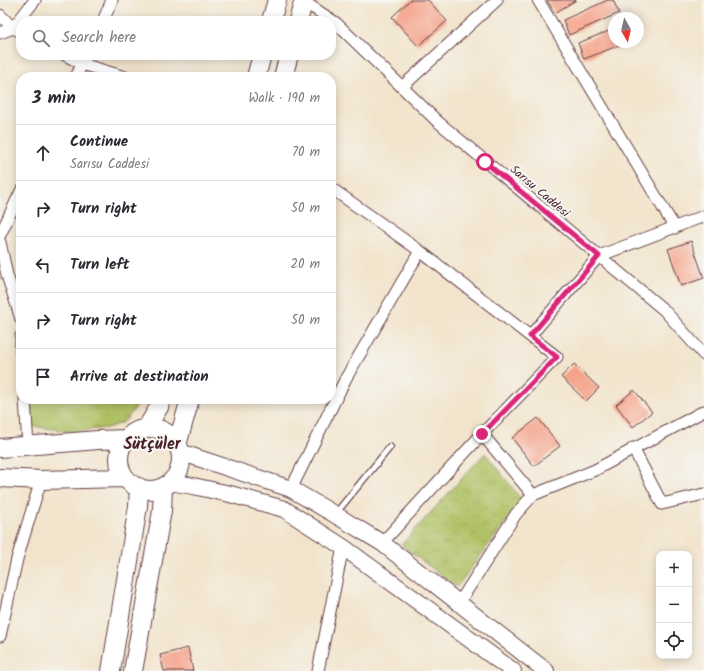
<!DOCTYPE html>
<meta charset="utf-8">
<style>
body{margin:0;font-family:Kalam,sans-serif;background:#f7f7f7;color:#2b2b33}
.controls{position:absolute;right:12px;bottom:12px;display:grid;overflow:hidden;border-radius:8px;box-shadow:0 2px 10px #0003}
.controls button{width:36px;height:36px;display:grid;place-items:center;padding:0;border:0;border-bottom:1px solid #e1e1e2;background:#fff;color:#2b2b33;font:20px sans-serif}
.compass{position:absolute;left:608px;top:12px;width:36px;height:36px;border-radius:50%;background:#fff;box-shadow:0 2px 10px #0003;rotate:172deg}
.stop{position:absolute;width:12px;height:12px;margin:-9px;border:3px solid #db2777;border-radius:50%;background:#fff}
.stop.end{background:#db2777;border-color:#fff;box-shadow:0 1px 4px #0008}
.list{margin:0;padding:0;list-style:none}
h2{display:flex;justify-content:space-between;align-items:center;height:52px;margin:0;padding:0 16px;font-size:17px}
h2 small{font-size:13px;font-weight:400;color:#7c7c81}
.list li{display:grid;grid-template-columns:26px 1fr auto;gap:12px;align-items:center;box-sizing:border-box;height:56px;padding:0 16px;border-top:1px solid #e1e1e2}
.list b{display:block;font-size:15px;white-space:nowrap}
.list p{margin:0;font-size:13px;white-space:nowrap;color:#7c7c81}
.list em{font-size:13px;font-style:normal;color:#7c7c81}
.icon{flex:none;width:22px;height:22px;fill:none;stroke:currentColor;stroke-width:2;stroke-linecap:round;stroke-linejoin:round}
.map{position:relative;flex:none;width:704px;height:671px;overflow:hidden}
.search{position:absolute;background:#fff;box-shadow:0 2px 10px #0003;left:16px;top:16px;width:320px;height:44px;display:flex;align-items:center;gap:10px;box-sizing:border-box;padding:0 14px;border-radius:16px;color:#7c7c81;font-size:15px}
.panel{position:absolute;background:#fff;box-shadow:0 2px 10px #0003;left:16px;top:72px;width:320px;height:332px;border-radius:16px}
.map>svg:first-child{display:block}
</style>
<div class="map">
<svg width="704" height="671" viewBox="0 0 704 671">
<defs>
<pattern id="park-crowns" width="20" height="18" patternUnits="userSpaceOnUse"><rect width="20" height="18" fill="#b0c165"/><path d="M2 6a3 3 0 1 1 6 0M12 15a3 3 0 1 1 6 0" fill="none" stroke="#99a558"/></pattern>
</defs>
<rect width="100%" height="100%" fill="#f6f6f2"/>
<filter id="ink" filterUnits="userSpaceOnUse"><feTurbulence type="fractalNoise" baseFrequency=".025" numOctaves="2"/><feDisplacementMap in="SourceGraphic" scale="8" xChannelSelector="R" yChannelSelector="G"/><feConvolveMatrix kernelMatrix="1 2 1 2 8 2 1 2 1" color-interpolation-filters="sRGB"/></filter>
<filter id="wash" filterUnits="userSpaceOnUse"><feTurbulence type="fractalNoise" baseFrequency=".012" numOctaves="4" result="noise"/><feDisplacementMap in="SourceGraphic" scale="16" xChannelSelector="R" yChannelSelector="G"/><feGaussianBlur stdDeviation="0.9" result="paint"/><feColorMatrix in="noise" values="0 0 0 0 0 0 0 0 0 0 0 0 0 0 0 0 0 1.4 0 .05"/><feComposite in="paint" operator="in"/></filter>
<g filter="url(#wash)">
<rect width="100%" height="100%" fill="#f2e4cc"/>
<path fill="url(#park-crowns)" stroke="#7d7048" d="M 28,399 L 143,399 L 124,422 L 107,428 L 71,432 L 32,426 Z
M 485,453 L 522,500 L 457,587 L 401,545 Z"/>
<g id="blocks">
<path fill="#f5a289" d="M 410,0 L 428,0 L 447,21 L 418,46 L 392,17 Z
M 547,0 L 576,0 L 555,13 Z
M 608,0 L 613,0 L 619,13 L 569,35 L 563,20 Z
M 614,29 L 614,42 L 628,42 L 584,59 L 578,43 Z
M 691,241 L 704,278 L 681,286 L 668,249 Z
M 574,364 L 599,388 L 586,401 L 561,377 Z
M 634,390 L 652,412 L 633,427 L 616,405 Z
M 538,418 L 560,446 L 534,466 L 512,438 Z
M 188,648 L 193,671 L 164,671 L 160,655 Z"/>
</g>
</g>
<g filter="url(#ink)">
<use href="#blocks" fill-opacity="0" stroke="#633d43" stroke-width="1"/>
<g fill="none" stroke-linecap="round" stroke-linejoin="round">
<g stroke="#633d43" stroke-width="8">
<path id="service" d="M 336,513 L 390,447"/>
</g>
<g stroke="#633d43" stroke-width="13">
<path id="minor" d="M 538,0 L 675,228
M 303,1 L 336,23 L 437,121 L 664,310 L 704,355
M 0,15 L 13,28 L 21,32
M 103,21 L 112,0
M 0,33 L 13,28 L 35,0
M 65,55 L 82,64 L 125,77
M 76,77 L 86,55
M 402,87 L 497,0
M 331,188 L 420,251 L 557,357 L 482,434 L 382,543
M 0,235 L 21,191
M 0,242 L 7,275 L 21,319
M 21,336 L 21,353
M 530,336 L 599,256 L 704,216
M 25,399 L 28,446
M 482,434 L 533,495
M 633,448 L 662,504 L 704,494
M 291,489 L 346,378 L 420,251
M 459,603 L 516,514 L 533,495 L 595,470 L 704,411
M 0,636 L 17,559 L 41,480
M 318,671 L 343,547"/>
</g>
<g stroke="#633d43" stroke-width="18">
<path id="secondary" d="M 180,452 L 291,489 L 339,517 L 382,543 L 546,671
M 170,482 L 193,486 L 230,494 L 284,509 L 343,547 L 513,671"/>
</g>
<g stroke="#633d43" stroke-width="20">
<path id="primary" d="M 271,21 L 277,0
M 298,21 L 304,0
M 256,77 L 262,55
M 283,77 L 289,55
M119 459a31 31 0 1 1 62 0a31 31 0 1 1-62 0Z
M 146,429 L 159,407 L 161,399
M 177,445 L 190,399
M 0,448 L 98,440 L 126,439
M 0,478 L 41,480 L 125,478
M 111,671 L 138,506 L 139,487
M 133,671 L 162,511 L 163,487"/>
</g>
<use href="#service" stroke="#fff" stroke-width="5.5"/>
<use href="#minor" stroke="#fff" stroke-width="11"/>
<use href="#secondary" stroke="#fff" stroke-width="16"/>
<use href="#primary" stroke="#fff" stroke-width="18"/>
</g>
</g>
<g fill="none" stroke-linecap="round" stroke-linejoin="round" filter="url(#ink)">
<path stroke="#db2777" stroke-width="5" d="M 482,434 L 557,357 L 530,336 L 599,256 L 485,162"/>
</g>
<g text-anchor="middle" stroke-width="4" stroke-linejoin="round" paint-order="stroke">
<g font-size="12" fill="#4a1f2b" stroke="#f6f6f2">
<text transform="translate(540 191) rotate(40)" y="4">Sarısu Caddesi</text>
</g>
<g font-size="16" font-weight="bold" fill="#4a1f2b" stroke="#f6f6f2">
<text x="152" y="449">Sütçüler</text>
</g>
</g>
</svg>
<div class="controls">
<button>+</button>
<button>−</button>
<button><svg class="icon" aria-label="locate" viewBox="0 0 24 24"><circle cx="12" cy="12" r="6"/><path d="M12 2v4M12 18v4M2 12h4M18 12h4"/></svg></button>
</div>
<svg class="compass" viewBox="-18 -18 36 36"><path d="M0-13l5 13h-10z" fill="#e53935"/><path d="M0 13l5-13h-10z" fill="#7c7c81"/></svg>
<div class="stop" style="left:485px;top:162px"></div>
<div class="stop end" style="left:482px;top:434px"></div>
<div class="search"><svg class="icon" aria-label="search" viewBox="0 0 24 24"><circle cx="10" cy="10" r="6"/><path d="M15 15l6 6"/></svg>Search here</div>
<section class="panel">
<h2>3 min<small>Walk · 190 m</small></h2>
<ul class="list">
<li><svg class="icon" aria-label="ahead" viewBox="0 0 24 24"><path d="M12 20V5M6 11l6-6 6 6"/></svg><div><b>Continue</b><p>Sarısu Caddesi</p></div><em>70 m</em></li>
<li><svg class="icon" aria-label="right" viewBox="0 0 24 24"><path d="M7 20v-9h11M14 6l5 5-5 5"/></svg><div><b>Turn right</b></div><em>50 m</em></li>
<li><svg class="icon" aria-label="left" viewBox="0 0 24 24"><path d="M17 20v-9H6M10 6l-5 5 5 5"/></svg><div><b>Turn left</b></div><em>20 m</em></li>
<li><svg class="icon" aria-label="right" viewBox="0 0 24 24"><path d="M7 20v-9h11M14 6l5 5-5 5"/></svg><div><b>Turn right</b></div><em>50 m</em></li>
<li><svg class="icon" aria-label="arrive" viewBox="0 0 24 24"><path d="M6 21V4h12l-3 4 3 4H6"/></svg><div><b>Arrive at destination</b></div></li>
</ul>
</section>
</div>
